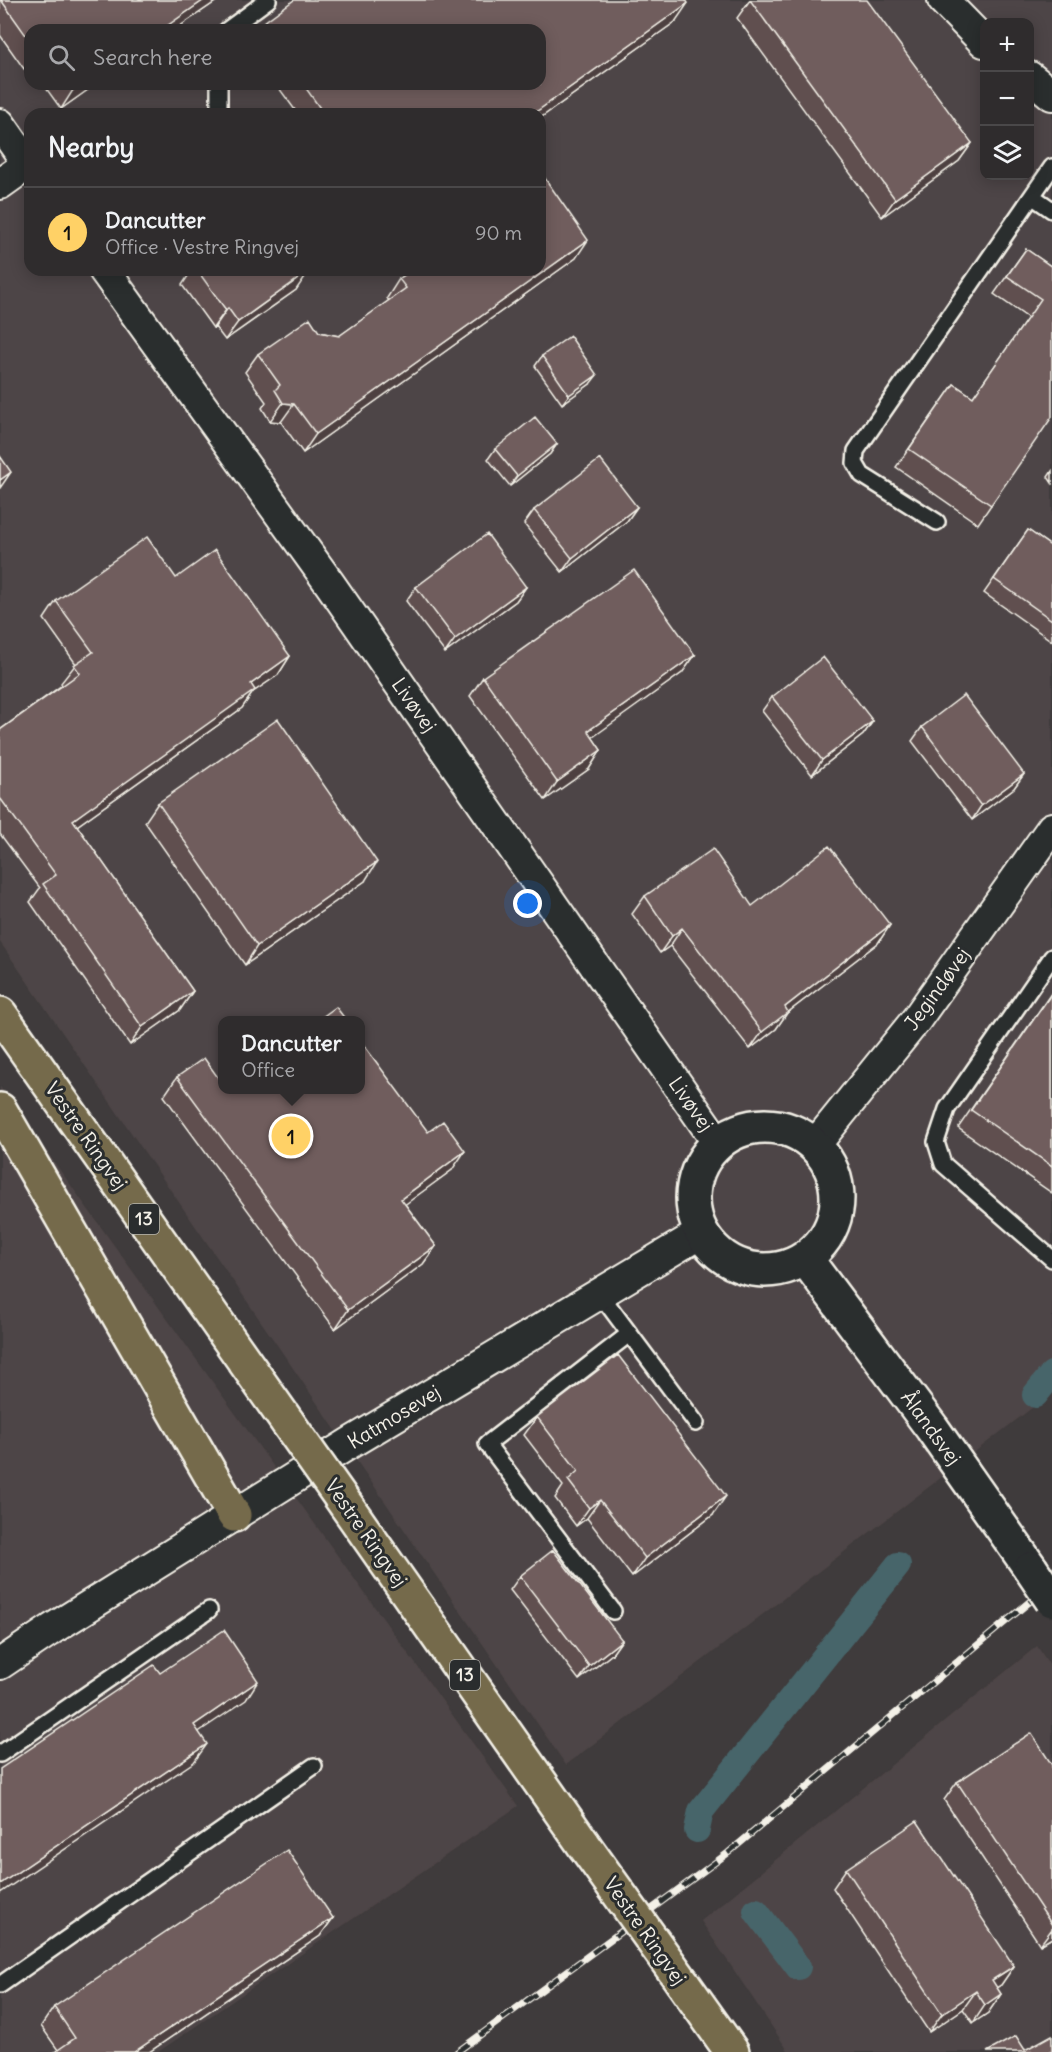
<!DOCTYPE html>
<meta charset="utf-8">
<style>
body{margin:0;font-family:Delius,sans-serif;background:#373435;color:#f1f3f6}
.controls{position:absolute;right:18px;top:18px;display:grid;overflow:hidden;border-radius:12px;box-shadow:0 3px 15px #0003}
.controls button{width:54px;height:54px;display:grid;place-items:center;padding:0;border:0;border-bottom:2px solid #4a4849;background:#2f2c2d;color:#f1f3f6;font:30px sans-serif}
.you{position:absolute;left:528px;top:904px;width:21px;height:21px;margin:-15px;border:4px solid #fff;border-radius:50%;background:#1a73e8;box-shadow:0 0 0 9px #1a73e833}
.badge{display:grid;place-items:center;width:39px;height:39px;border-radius:50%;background:#ffd166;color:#111;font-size:20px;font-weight:700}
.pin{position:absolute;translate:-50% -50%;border:3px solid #fff;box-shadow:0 2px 6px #0006}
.popup{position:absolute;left:218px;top:1016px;width:147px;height:78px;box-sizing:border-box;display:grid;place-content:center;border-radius:12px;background:#2f2c2d;filter:drop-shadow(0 2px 4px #0005);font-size:20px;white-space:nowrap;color:#a7a7aa}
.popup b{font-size:22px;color:#f1f3f6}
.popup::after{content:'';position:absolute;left:50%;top:100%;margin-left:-12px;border:12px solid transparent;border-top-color:#2f2c2d}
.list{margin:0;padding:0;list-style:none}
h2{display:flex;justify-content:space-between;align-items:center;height:78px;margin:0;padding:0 24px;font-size:26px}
h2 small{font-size:20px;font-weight:400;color:#a7a7aa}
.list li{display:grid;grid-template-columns:39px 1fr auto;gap:18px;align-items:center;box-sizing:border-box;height:90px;padding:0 24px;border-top:2px solid #4a4849}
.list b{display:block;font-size:22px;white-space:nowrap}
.list p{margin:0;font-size:20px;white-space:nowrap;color:#a7a7aa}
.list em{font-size:20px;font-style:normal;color:#a7a7aa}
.icon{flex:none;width:33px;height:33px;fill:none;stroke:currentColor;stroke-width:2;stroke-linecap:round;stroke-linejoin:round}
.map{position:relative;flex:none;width:1052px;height:2052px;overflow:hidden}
.search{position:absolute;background:#2f2c2d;box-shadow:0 3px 15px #0003;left:24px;top:24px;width:522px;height:66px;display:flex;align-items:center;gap:15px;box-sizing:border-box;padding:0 21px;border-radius:18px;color:#a7a7aa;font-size:22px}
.panel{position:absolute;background:#2f2c2d;box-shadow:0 3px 15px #0003;left:24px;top:108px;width:522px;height:168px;border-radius:18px}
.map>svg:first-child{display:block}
</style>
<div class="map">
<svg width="1052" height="2052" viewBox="0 0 1052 2052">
<rect width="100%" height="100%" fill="#3f3b3c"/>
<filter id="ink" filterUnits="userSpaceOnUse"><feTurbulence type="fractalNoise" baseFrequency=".0167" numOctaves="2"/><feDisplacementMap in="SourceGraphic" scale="12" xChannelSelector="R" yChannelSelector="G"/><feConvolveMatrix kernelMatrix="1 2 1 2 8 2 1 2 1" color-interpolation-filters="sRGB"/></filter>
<g filter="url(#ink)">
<path fill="#4e4546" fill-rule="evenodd" d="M 0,0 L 1052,0 L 1052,1389 L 1045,1398 L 566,1765 L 0,942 ZM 984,22 L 1030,22 L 1030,176 L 984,176 ZM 30,30 L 540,30 L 540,84 L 30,84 ZM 30,114 L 540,114 L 540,270 L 30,270 ZM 222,1020 L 360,1020 L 360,1090 L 222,1090 Z
M 0,1087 L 518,1806 L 158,2052 L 0,2052 Z
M 1037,1646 L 1052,1669 L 1052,2052 L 789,2052 L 701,1921 Z"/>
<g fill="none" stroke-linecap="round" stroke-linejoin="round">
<path stroke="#47656a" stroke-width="26" d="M 1035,1395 L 1052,1374
M 697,1830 L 701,1811 L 898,1565
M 756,1911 L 798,1967"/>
<g stroke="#f4f1e8" stroke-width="20">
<path id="lane" d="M 227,30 L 268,0
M 219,114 L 219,84
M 1032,196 L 1052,210
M 937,522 L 862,475 L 855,463 L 856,451 L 1052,167
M 1052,957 L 947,1109 L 936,1142 L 943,1164 L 1052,1259
M 600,1294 L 696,1423
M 613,1611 L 487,1444 L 629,1334
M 0,1754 L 209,1610
M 0,1985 L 314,1766"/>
</g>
<g stroke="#f4f1e8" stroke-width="34">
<path id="street" d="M 943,0 L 984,42
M 1030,77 L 1052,95
M 0,124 L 30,167
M 0,184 L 28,164
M 104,270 L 330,584 L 718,1143
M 815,1145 L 916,1020 L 1052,828
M 0,1664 L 52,1629 L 350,1443 L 701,1233"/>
</g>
<g stroke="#f4f1e8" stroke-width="38">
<path id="secondary" d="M693 1198a72 72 0 1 1 144 0a72 72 0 1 1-144 0Z
M 805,1258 L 932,1428 L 1031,1569"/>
</g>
<g stroke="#f4f1e8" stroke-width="38">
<path id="primary" d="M 0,1014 L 288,1423
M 0,1110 L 234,1515
M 346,1505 L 584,1845
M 683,1983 L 732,2052"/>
</g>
<use href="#lane" stroke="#2a2d2e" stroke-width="15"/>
<use href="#street" stroke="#2a2d2e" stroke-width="30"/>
<use href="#secondary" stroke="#2a2d2e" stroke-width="33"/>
<use href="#primary" stroke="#756b4b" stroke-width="33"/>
<g stroke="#f4f1e8" stroke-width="7">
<path id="rail" d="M 457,2052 L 728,1853 L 1052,1583"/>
</g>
<use href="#rail" stroke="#2a2d2e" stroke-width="4.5" stroke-dasharray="14" stroke-linecap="butt"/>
<g stroke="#f4f1e8" stroke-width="38" stroke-linecap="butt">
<path id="secondary-bridge" d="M 1031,1569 L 1052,1600"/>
</g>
<g stroke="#f4f1e8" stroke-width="38" stroke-linecap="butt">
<path id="primary-bridge" d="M 288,1423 L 346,1505
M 584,1845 L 683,1983"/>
</g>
<use href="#secondary-bridge" stroke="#2a2d2e" stroke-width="33"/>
<use href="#primary-bridge" stroke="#756b4b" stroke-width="33"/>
</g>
<path fill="#605050" stroke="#f4f1e8" stroke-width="1.5" d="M 0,0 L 218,0 L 174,30 L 30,30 L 30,65 L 24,69 L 0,35 Z
M 750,0 L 972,143 L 959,161 L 882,217 L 737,18 Z
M 675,22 L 540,118 L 540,114 L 298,114 L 276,84 L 540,84 L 540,30 L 256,30 L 260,25 Z
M 43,84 L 96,84 L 61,109 Z
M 1026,249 L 1052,267 L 991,505 L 978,524 L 896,467 L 954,384 L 973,397 L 1028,318 L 994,294 Z
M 576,258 L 303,453 L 281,422 L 270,421 L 262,408 L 266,402 L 245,372 L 258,354 L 319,332 L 339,336 L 389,301 L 387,298 L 399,279 L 408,273 L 407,270 L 540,270 Z
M 192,270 L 308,270 L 296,290 L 225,340 L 215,327 L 213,328 L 182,285 Z
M 542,356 L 590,384 L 562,404 L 535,366 Z
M 557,444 L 550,454 L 510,486 L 488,459 L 495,449 Z
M 1052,471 L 1052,483 L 1048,477 Z
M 637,507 L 627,521 L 562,572 L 524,524 L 534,510 Z
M 1028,530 L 1052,547 L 1052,641 L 984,593 Z
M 176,578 L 290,656 L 278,675 L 253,692 L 242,708 L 77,826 L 193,991 L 180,1010 L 130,1045 L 30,902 L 40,888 L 0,834 L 0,730 L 62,685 L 61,683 L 76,664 L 44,619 L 56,601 Z
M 416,587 L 526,587 L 516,601 L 445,653 L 406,601 Z
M 695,655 L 682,673 L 592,737 L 601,750 L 589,769 L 545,800 L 470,696 L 483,677 Z
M 772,697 L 873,721 L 863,735 L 812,775 L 762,711 Z
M 922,727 L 1024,774 L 1014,788 L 972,820 L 912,741 Z
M 158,803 L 365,881 L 245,965 L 145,822 Z
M 645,896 L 752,906 L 890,925 L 878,943 L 787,1013 L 776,1029 L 750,1049 L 670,946 L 660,953 L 632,914 Z
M 1052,992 L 1052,1193 L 958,1128 Z
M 177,1077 L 219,1079 L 452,1170 L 405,1204 L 436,1246 L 423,1264 L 335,1329 L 164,1096 Z
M 537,1417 L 713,1515 L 632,1577 L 587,1518 L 576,1526 L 555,1498 L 563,1486 L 524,1435 Z
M 520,1576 L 622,1640 L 612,1654 L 579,1680 L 510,1590 Z
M 1052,1765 L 1052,1938 L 1040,1945 L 944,1800 L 957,1782 Z
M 846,1869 L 1014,1966 L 1001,1985 L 996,1987 L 1001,1994 L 988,2013 L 973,2023 L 963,2009 L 929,2032 L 833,1888 Z
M 333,1918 L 320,1936 L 149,2052 L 55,2052 L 58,2050 L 41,2026 L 54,2007 Z"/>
<path fill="#4e4141" stroke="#f4f1e8" stroke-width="1.5" d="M 204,0 L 218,0 L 174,30 L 161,30 Z
M 688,3 L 675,22 L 540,118 L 540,114 L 533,114 Z
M 30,60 L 30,64 L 24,69 Z
M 83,84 L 96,84 L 61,109 L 73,90 Z
M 972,143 L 959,161 L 882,217 L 895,199 Z
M 588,240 L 576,258 L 303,453 L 316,434 Z
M 309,271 L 296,290 L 225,340 L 238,322 Z
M 228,308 L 215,327 L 213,328 L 226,310 Z
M 597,375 L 590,384 L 562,404 L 569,395 Z
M 283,403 L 294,404 L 281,422 L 270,421 Z
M 557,444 L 550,454 L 510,486 L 517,476 Z
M 11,472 L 0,488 L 0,480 Z
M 637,507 L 627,521 L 562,572 L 572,558 Z
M 526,587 L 516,601 L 445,653 L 455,639 Z
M 695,655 L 682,673 L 575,750 L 588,731 Z
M 290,656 L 278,675 L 253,692 L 242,708 L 60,838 L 73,820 L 251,684 Z
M 873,721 L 863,735 L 812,775 L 822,760 Z
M 601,750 L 589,769 L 545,800 L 557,782 Z
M 1024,774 L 1014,788 L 972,820 L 981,806 Z
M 377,862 L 365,881 L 245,965 L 257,946 Z
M 890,925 L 878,943 L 787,1013 L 776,1029 L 750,1049 L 762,1032 L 785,1007 Z
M 682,928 L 670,946 L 660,953 L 672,936 Z
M 193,991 L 180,1010 L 130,1045 L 142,1027 Z
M 465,1151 L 452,1170 L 388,1217 L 401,1199 Z
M 436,1246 L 423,1264 L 335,1329 L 348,1310 Z
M 726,1496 L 713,1515 L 632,1577 L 645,1558 Z
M 600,1500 L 587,1518 L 576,1526 L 589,1508 Z
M 622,1640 L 612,1654 L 579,1680 L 589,1666 Z
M 258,1681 L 246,1700 L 182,1743 L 194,1725 Z
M 207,1744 L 194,1762 L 0,1893 L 0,1884 Z
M 333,1918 L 320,1936 L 149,2052 L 134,2052 Z
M 1052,1929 L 1052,1938 L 1040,1945 Z
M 1014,1966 L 1001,1985 L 979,1999 L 992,1980 Z
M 976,1991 L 963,2009 L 929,2032 L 942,2014 Z
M 1001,1994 L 988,2013 L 973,2023 L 985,2005 Z"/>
<path fill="#705d5d" stroke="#f4f1e8" stroke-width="1.5" d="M 1,0 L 204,0 L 161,30 L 30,30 L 30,41 Z
M 294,0 L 686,0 L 688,3 L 533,114 L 324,114 L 303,84 L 540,84 L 540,30 L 263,30 L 260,25 Z
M 750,0 L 867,0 L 972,143 L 895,199 Z
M 69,84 L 83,84 L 73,90 Z
M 544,177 L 588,240 L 316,434 L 294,404 L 283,403 L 275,390 L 280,385 L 258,354 L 310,318 L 319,332 L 339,336 L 406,288 L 399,279 L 412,270 L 540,270 L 540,179 Z
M 1026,249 L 1052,267 L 1052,417 L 991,505 L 909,449 L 954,384 L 973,397 L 1041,299 L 1007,276 Z
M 197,270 L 308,270 L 309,271 L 238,322 L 228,308 L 226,310 Z
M 570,336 L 597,375 L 569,395 L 542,356 Z
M 535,417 L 557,444 L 517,476 L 495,449 Z
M 0,456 L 11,472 L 0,480 Z
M 600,459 L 637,507 L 572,558 L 534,510 Z
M 1028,530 L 1052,547 L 1052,620 L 994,579 Z
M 487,534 L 526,587 L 455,639 L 416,587 Z
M 147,537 L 176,578 L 215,550 L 290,656 L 251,684 L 255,690 L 73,820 L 193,991 L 142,1027 L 43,884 L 56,875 L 0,798 L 0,730 L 80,673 L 74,665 L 93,652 L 56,601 Z
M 634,570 L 695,655 L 588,731 L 601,750 L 557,782 L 483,677 Z
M 823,657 L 873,721 L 822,760 L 772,697 Z
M 964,695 L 1024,774 L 981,806 L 922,727 Z
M 278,719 L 377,862 L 257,946 L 158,803 Z
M 829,846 L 890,925 L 785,1007 L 788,1012 L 762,1032 L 682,928 L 672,936 L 645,896 L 713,849 L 752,906 Z
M 1052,993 L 1052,1166 L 971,1110 Z
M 336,1007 L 346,1020 L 318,1020 Z
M 360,1040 L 428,1132 L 443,1121 L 465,1151 L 401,1199 L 436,1246 L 348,1310 L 177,1077 L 204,1058 L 219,1079 L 222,1077 L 222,1089 L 360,1089 Z
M 618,1355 L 726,1496 L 645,1558 L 600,1500 L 589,1508 L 568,1480 L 578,1471 L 537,1417 Z
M 553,1550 L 622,1640 L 589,1666 L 520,1576 Z
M 224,1630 L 258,1681 L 194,1725 L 207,1744 L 0,1884 L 0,1769 L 154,1665 L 160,1673 Z
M 1031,1733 L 1052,1765 L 1052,1925 L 957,1782 Z
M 917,1821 L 1014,1966 L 992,1980 L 1001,1994 L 985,2005 L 976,1991 L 942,2014 L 846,1869 Z
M 287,1850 L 333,1918 L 134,2052 L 55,2052 L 75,2038 L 54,2007 Z
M 1052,2035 L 1052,2052 L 987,2052 L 1016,2036 L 1025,2050 Z"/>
</g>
<g text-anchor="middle" stroke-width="6" stroke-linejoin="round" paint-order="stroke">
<g fill="#2a2d2e" stroke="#b7b6b0" stroke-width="1.5">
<rect x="129" y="1204" width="30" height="30" rx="4.5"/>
<rect x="450" y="1660" width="30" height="30" rx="4.5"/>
</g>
<g font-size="18" font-weight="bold" fill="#f4f1e8">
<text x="144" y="1225">13</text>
<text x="465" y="1681">13</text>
</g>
<g font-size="20" fill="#f4f1e8" stroke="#2a2d2e">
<text transform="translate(414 705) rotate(55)" y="7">Livøvej</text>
<text transform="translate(937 989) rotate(-54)" y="7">Jegindøvej</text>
<text transform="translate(691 1104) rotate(55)" y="7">Livøvej</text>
<text transform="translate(86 1136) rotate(55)" y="7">Vestre Ringvej</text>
<text transform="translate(394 1417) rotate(-31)" y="7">Katmosevej</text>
<text transform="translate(931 1428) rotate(54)" y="7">Ålandsvej</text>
<text transform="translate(366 1533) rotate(55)" y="7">Vestre Ringvej</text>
<text transform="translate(645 1931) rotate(55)" y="7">Vestre Ringvej</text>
</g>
</g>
</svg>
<div class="controls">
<button>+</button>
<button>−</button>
<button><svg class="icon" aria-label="layers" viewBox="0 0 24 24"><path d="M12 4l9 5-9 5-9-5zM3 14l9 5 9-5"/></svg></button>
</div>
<div class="you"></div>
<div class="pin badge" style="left:291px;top:1136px">1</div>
<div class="popup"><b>Dancutter</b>Office</div>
<div class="search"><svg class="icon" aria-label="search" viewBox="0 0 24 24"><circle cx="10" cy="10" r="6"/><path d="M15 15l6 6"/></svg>Search here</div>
<section class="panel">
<h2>Nearby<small></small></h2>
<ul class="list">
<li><span class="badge">1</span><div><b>Dancutter</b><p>Office · Vestre Ringvej</p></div><em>90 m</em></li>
</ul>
</section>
</div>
